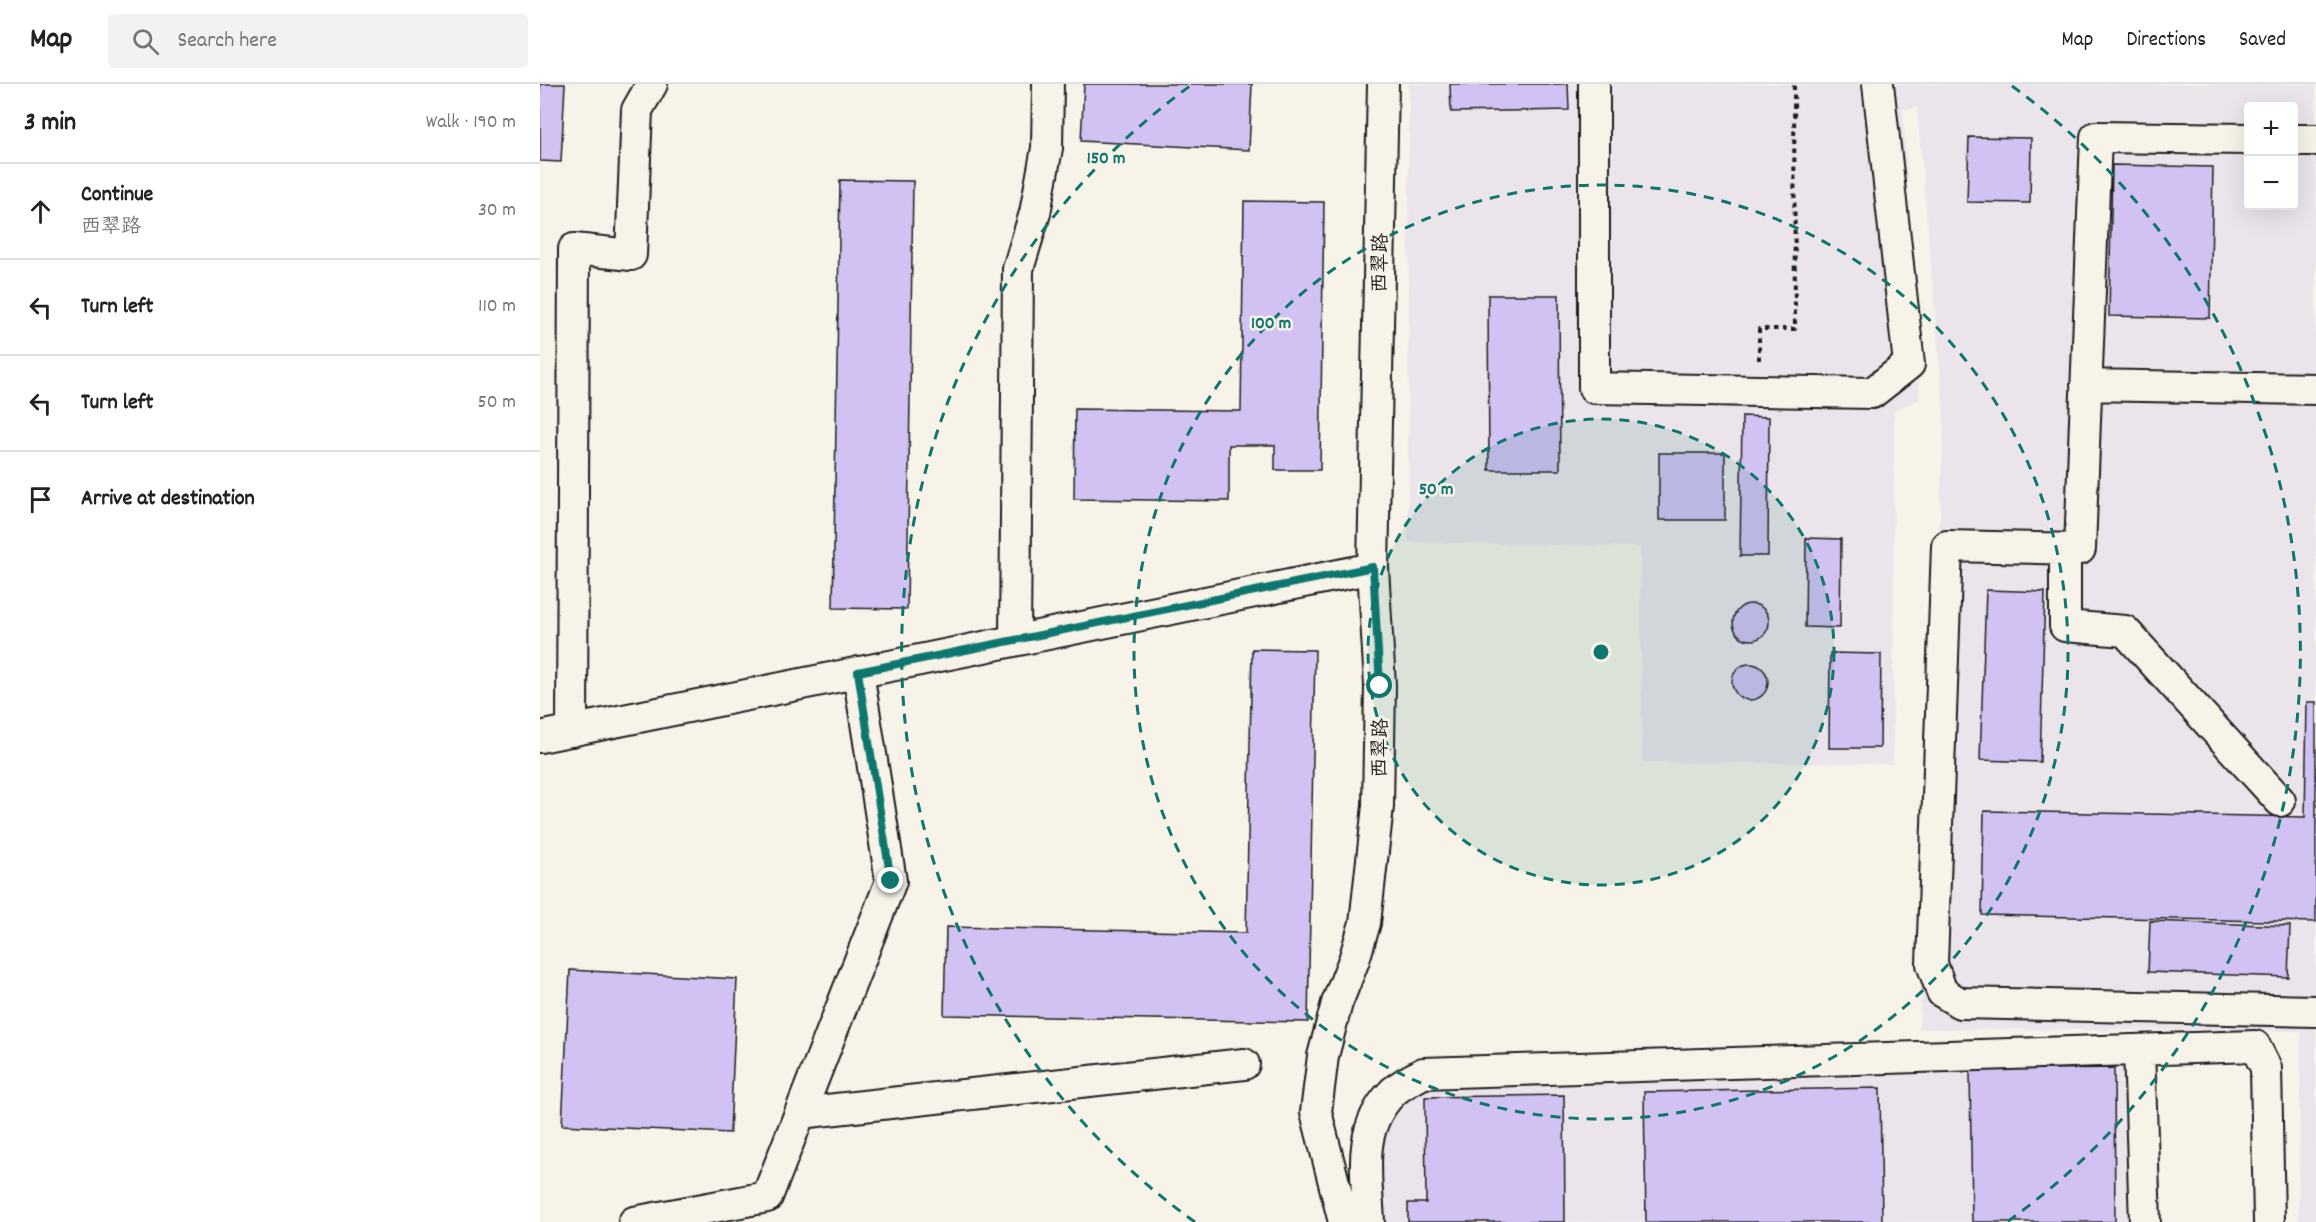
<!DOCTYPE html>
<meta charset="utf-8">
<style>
body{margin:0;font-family:Dekko,"LXGW WenKai TC",sans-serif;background:#f2f2f2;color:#222}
.controls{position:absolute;right:18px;top:18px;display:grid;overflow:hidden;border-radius:6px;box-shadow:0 6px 24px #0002}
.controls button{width:54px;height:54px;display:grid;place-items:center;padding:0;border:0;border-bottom:2px solid #e0e0e0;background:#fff;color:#222;font:30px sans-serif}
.stop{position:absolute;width:18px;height:18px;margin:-14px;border:4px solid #0f766e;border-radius:50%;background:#fff}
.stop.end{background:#0f766e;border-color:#fff;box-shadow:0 2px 6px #0008}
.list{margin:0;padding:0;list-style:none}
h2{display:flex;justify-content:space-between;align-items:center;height:78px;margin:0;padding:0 24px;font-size:26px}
h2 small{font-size:20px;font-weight:400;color:#767676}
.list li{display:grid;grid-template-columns:39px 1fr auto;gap:18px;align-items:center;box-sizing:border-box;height:96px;padding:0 24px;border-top:2px solid #e0e0e0}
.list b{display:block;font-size:22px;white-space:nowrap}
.list p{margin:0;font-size:20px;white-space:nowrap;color:#767676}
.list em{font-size:20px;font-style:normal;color:#767676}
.icon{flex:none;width:33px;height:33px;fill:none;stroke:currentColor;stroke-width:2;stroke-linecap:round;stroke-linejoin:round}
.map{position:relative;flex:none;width:1776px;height:1138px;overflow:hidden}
header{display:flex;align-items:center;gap:36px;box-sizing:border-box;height:84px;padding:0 30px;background:#fff;border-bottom:2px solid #e0e0e0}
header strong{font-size:28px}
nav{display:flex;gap:33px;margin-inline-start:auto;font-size:21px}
.search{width:420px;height:54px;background:#f2f2f2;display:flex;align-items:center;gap:15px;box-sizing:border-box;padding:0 21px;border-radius:6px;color:#767676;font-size:22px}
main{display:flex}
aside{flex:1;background:#fff}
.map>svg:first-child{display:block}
</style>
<header>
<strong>Map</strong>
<div class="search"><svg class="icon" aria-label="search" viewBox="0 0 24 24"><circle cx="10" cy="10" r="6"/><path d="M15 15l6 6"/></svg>Search here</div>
<nav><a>Map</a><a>Directions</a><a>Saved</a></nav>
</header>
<main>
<aside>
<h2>3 min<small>Walk · 190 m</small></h2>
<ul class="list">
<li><svg class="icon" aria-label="ahead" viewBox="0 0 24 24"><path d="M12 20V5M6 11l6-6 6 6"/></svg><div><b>Continue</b><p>西翠路</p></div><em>30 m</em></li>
<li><svg class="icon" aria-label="left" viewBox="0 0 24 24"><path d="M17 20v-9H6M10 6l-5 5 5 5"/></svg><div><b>Turn left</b></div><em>110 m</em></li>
<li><svg class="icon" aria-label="left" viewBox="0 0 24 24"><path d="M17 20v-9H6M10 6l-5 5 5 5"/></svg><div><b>Turn left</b></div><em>50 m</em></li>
<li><svg class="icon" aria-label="arrive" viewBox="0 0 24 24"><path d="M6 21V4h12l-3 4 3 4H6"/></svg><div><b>Arrive at destination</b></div></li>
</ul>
</aside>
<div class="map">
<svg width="1776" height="1138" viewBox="0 0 1776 1138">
<rect width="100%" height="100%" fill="#f7f3e8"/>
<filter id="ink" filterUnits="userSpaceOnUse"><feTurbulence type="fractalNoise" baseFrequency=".0167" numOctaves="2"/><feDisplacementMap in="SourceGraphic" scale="12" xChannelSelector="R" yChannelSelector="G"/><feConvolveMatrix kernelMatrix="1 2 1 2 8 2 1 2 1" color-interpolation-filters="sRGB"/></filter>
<g filter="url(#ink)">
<path fill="#ece4eb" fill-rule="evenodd" d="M 869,0 L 1776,0 L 1776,1138 L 1758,1138 L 1761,947 L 1379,945 L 1404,330 L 1377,24 L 1363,25 L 1380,315 L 1354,327 L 1353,680 L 1102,678 L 1100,463 L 868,458 ZM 1708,22 L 1754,22 L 1754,122 L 1708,122 Z
M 1601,973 L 1605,1138 L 838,1138 L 836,1067 L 851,1025 L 869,1009 L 898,997 Z"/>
<path fill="#d2c2f3" stroke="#1c1c1c" stroke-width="1.5" d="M 0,0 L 25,0 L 21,78 L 0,77 Z
M 544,0 L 712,0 L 709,66 L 541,57 Z
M 910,0 L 1028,0 L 1029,26 L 911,28 Z
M 1429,53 L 1491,54 L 1490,119 L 1427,118 Z
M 1572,81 L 1673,83 L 1670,234 L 1569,232 Z
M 300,96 L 373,97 L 367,525 L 293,524 Z
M 704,117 L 784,118 L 780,386 L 735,386 L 735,361 L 689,361 L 689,417 L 534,415 L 535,325 L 701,327 Z
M 948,211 L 1019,211 L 1020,386 L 949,386 Z
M 1202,332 L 1229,333 L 1228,472 L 1200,472 Z
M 1119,369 L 1185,369 L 1185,436 L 1119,436 Z
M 1266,454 L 1301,455 L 1300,544 L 1265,543 Z
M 1446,506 L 1505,508 L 1500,678 L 1440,676 Z
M1193 538a18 18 0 1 1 36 0a18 18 0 1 1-36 0Z
M 712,565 L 775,566 L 768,938 L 404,931 L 406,843 L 706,849 Z
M 1290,569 L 1341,570 L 1340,664 L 1289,664 Z
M1192 598a18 18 0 1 1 36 0a18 18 0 1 1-36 0Z
M 1767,618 L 1776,618 L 1776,838 L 1442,831 L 1444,727 L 1765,733 Z
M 1610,837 L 1750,842 L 1748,893 L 1608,888 Z
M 30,886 L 197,895 L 190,1049 L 22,1041 Z
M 1574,984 L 1575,1138 L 1432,1138 L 1430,986 Z
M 1340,1004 L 1342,1138 L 1106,1138 L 1104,1008 Z
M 1024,1011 L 1025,1138 L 868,1138 L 868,1119 L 886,1119 L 885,1013 Z"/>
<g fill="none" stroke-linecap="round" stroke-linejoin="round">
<g stroke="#1c1c1c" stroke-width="34">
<path id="minor" d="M 1054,0 L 1054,304 L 1332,309 L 1369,280 L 1338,0
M 1708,55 L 1556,53 L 1540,465 L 1407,462 L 1392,880 L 1402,908 L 1420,919 L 1776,927
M 1754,56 L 1776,56
M 1546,301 L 1776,305
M 1525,465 L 1525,542 L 1585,547 L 1740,717
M 475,556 L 478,185 L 495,129 L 507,64 L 508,0
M 32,647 L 34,165 L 91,171 L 97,26 L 112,0
M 0,653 L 833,484
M 1599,966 L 1605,1138
M 260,1029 L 704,980
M 94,1138 L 227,1113 L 351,797 L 318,588
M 804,1138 L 776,1028 L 783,972 L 797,919 L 814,876 L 825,839 L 838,722 L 840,601 L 833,484 L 843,0
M 829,1138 C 827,1092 816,1046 852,1009 C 859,1001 873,995 883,989 L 1715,962 L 1726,984 L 1729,1138"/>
</g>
<path stroke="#1c1c1c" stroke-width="4" stroke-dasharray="4.5 4.5" stroke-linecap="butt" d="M 1219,276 L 1219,245 L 1255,245 L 1254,0"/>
<use href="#minor" stroke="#f7f3e8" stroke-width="30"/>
</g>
</g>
<g fill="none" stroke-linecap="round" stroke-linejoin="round" filter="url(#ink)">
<path stroke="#0f766e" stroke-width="8" d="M 351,797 L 318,588 L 833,483 L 840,602"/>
</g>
<circle cx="1061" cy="568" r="233" fill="#0f766e" fill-opacity=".12"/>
<g fill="none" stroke="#0f766e" stroke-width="3" stroke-dasharray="10 8">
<circle cx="1061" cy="568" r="233"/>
<circle cx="1061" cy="568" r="467"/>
<path d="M655 1138A700 700 0 0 1 650 2M1472 2A700 700 0 0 1 1467 1138"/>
</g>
<g text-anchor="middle" stroke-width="5" stroke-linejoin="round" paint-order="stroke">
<g font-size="20" fill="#1c1c1c" stroke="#f7f3e8">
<text transform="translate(839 179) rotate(-89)" y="7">西翠路</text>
<text transform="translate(839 664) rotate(-89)" y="7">西翠路</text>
</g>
</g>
<circle cx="1061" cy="568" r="9" fill="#0f766e" stroke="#f7f3e8" stroke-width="3"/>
<g font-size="18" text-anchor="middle" font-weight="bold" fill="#0f766e" stroke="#f7f3e8" stroke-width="5" stroke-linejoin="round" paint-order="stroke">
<text x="566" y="79">150 m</text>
<text x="731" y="244">100 m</text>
<text x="896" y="410">50 m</text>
</g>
</svg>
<div class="controls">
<button>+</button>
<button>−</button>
</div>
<div class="stop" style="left:840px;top:602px"></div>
<div class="stop end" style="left:351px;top:797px"></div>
</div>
</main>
